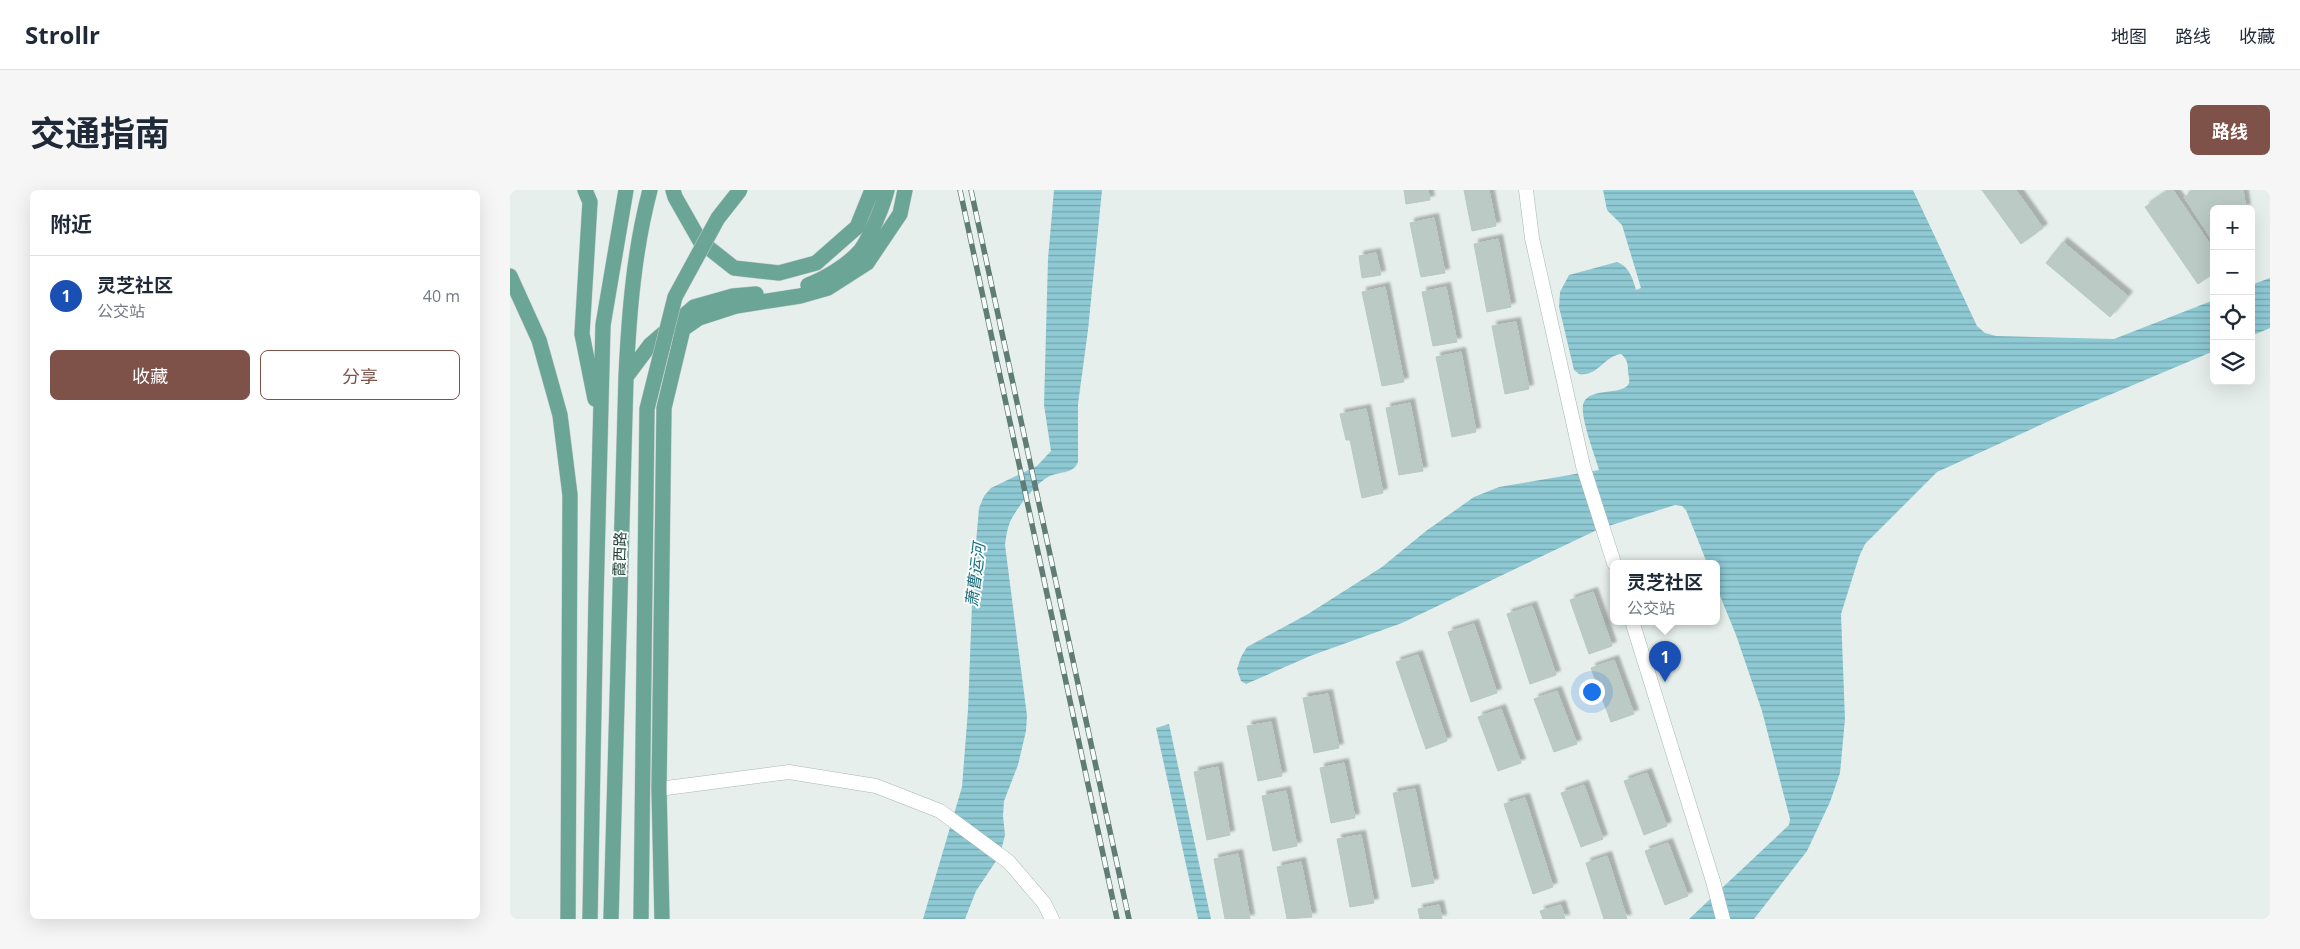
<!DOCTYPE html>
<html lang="zh">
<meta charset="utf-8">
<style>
body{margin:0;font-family:"Open Sans","Noto Sans SC",sans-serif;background:#f6f6f7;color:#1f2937}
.controls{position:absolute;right:15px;top:15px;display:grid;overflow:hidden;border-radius:8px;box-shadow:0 5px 20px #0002}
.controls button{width:45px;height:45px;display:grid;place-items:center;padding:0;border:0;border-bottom:1px solid #e0e1e3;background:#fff;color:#1f2937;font:25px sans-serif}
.you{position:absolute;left:1081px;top:501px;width:18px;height:18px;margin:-12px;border:4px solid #fff;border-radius:50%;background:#1a73e8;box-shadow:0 0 0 8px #1a73e833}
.badge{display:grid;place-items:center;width:32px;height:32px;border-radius:50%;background:#7f5249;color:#fff;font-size:16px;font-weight:700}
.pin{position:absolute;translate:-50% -41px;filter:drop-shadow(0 1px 2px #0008)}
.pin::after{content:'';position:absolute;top:26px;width:18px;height:15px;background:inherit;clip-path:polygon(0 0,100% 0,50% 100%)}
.popup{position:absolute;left:1100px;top:370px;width:110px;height:65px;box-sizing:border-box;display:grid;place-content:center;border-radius:8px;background:#fff;filter:drop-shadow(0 1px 4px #0005);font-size:16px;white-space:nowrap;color:#747a83}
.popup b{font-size:19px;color:#1f2937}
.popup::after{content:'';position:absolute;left:50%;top:100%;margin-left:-10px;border:10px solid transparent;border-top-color:#fff}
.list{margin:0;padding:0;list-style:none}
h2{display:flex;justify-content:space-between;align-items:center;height:65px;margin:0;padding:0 20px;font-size:21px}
h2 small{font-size:16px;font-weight:400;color:#747a83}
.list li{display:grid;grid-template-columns:32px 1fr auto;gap:15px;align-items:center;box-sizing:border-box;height:80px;padding:0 20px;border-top:1px solid #e0e1e3}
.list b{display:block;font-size:19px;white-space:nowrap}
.list p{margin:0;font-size:16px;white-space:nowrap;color:#747a83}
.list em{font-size:16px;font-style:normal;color:#747a83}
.actions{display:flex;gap:10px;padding:15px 20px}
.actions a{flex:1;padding:11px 0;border:1px solid #7f5249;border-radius:8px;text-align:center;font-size:18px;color:#7f5249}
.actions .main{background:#7f5249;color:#fff}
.icon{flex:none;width:28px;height:28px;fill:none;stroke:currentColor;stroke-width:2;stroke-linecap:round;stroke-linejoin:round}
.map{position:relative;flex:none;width:1760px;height:729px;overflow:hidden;border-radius:8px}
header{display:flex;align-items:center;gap:30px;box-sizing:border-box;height:70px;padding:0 25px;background:#fff;border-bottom:1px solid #e0e1e3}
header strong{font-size:24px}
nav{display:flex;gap:28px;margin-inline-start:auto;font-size:18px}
.intro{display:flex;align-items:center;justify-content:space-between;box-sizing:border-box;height:120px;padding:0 30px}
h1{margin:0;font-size:35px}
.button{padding:12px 22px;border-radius:8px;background:#7f5249;color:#fff;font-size:18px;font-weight:700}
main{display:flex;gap:30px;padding:0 30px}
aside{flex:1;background:#fff;border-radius:8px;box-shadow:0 5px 20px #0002}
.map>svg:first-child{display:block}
</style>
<header>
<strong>Strollr</strong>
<nav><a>地图</a><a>路线</a><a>收藏</a></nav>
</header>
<div class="intro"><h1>交通指南</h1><a class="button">路线</a></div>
<main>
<aside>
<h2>附近<small></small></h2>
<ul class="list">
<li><span class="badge" style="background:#1a4fb4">1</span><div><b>灵芝社区</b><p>公交站</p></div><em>40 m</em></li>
</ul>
<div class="actions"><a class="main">收藏</a><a>分享</a></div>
</aside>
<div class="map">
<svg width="1760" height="729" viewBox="0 0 1760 729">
<defs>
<pattern id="water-rules" width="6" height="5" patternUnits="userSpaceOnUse" patternTransform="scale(1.25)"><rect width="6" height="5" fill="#8ec9d4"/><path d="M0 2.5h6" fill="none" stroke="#74a5ad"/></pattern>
<filter id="shadow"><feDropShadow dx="4.5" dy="-4.5" stdDeviation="1" flood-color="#0004"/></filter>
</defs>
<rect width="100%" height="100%" fill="#e6efeb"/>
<path fill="url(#water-rules)" d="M 544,0 L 592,0 L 578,140 L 568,214 L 568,272 C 563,285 548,281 538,287 C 526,293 506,319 500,332 C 497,339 496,347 495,355 L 517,526 L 516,541 L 508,575 L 494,611 L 493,626 L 495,645 L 490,665 L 466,701 L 455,729 L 413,729 L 452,597 L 458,520 L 463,387 L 469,318 L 474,306 L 481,298 L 527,276 L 541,261 L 534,215 L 538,69 Z
M 1093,0 L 1403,0 L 1467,136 L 1475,143 L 1486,146 L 1604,149 L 1704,110 L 1704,161 L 1559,222 L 1427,282 L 1355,354 L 1349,367 L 1331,424 L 1335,529 L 1330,583 L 1320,612 L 1297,661 L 1244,729 L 1179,729 L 1279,635 L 1280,629 L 1252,521 L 1226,445 L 1206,396 L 1206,373 L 1197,373 L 1176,320 L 1172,316 L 1165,315 L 1089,339 L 892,433 L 800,466 L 736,494 L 731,491 L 727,479 L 731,467 L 737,457 L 798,424 L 872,377 L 916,341 L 964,307 L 989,297 L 1089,280 C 1086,268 1068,223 1074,212 C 1081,197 1114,206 1119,193 C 1120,190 1118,184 1118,181 C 1118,173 1117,169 1111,164 C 1094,166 1088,187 1069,184 L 1064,180 L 1049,117 L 1050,102 L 1059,85 L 1107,72 C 1119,76 1123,89 1126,100 L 1131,98 L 1112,35 L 1097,20 Z
M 1760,88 L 1760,138 L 1741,146 L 1741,95 Z
M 659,534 L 701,729 L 688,729 L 646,538 Z"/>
<path fill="#bbcac4" stroke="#b8c9c2" filter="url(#shadow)" d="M 894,0 L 918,0 L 920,10 L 896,14 Z
M 954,0 L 979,0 L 986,36 L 962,41 Z
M 1472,0 L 1506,0 L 1533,38 L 1511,54 Z
M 1660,0 L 1663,0 L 1704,60 L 1704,83 L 1688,94 L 1635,17 Z
M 1685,0 L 1733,0 L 1736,19 L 1704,19 L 1704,53 L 1674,7 Z
M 924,28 L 935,83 L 911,87 L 900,33 Z
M 988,49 L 1001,117 L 977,122 L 964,54 Z
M 1553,52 L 1618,106 L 1600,127 L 1536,73 Z
M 866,63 L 871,85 L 852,88 L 849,66 Z
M 875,97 L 894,192 L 872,196 L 852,102 Z
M 936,97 L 947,152 L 923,156 L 912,102 Z
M 1006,132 L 1019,199 L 995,204 L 982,136 Z
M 951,162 L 966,242 L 942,247 L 926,167 Z
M 900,213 L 913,281 L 889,285 L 876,218 Z
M 856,219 L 873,303 L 852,308 L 840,250 L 836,250 L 830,224 Z
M 1083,402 L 1102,456 L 1079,464 L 1060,410 Z
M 1022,416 L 1046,485 L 1020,494 L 997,424 Z
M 964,434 L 987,503 L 961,512 L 938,442 Z
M 908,465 L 937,551 L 916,559 L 886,472 Z
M 1104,470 L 1124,524 L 1101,532 L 1081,478 Z
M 1047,501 L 1067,554 L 1044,562 L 1024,509 Z
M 818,504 L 829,558 L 804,563 L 793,508 Z
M 991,519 L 1011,573 L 988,581 L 968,527 Z
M 761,532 L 772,586 L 748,591 L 737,536 Z
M 834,573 L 845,628 L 821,633 L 810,578 Z
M 708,577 L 720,645 L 697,650 L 684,582 Z
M 1137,583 L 1157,636 L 1134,645 L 1114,591 Z
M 1074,595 L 1093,649 L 1071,657 L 1051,603 Z
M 905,599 L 924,693 L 902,697 L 883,603 Z
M 776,601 L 787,656 L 763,661 L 752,606 Z
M 1015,608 L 1043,697 L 1023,704 L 994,614 Z
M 851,645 L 864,713 L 840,717 L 827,649 Z
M 1158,653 L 1178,706 L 1155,715 L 1135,661 Z
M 728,664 L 740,729 L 715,729 L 704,669 Z
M 1097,666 L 1117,729 L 1094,729 L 1076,673 Z
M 791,672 L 802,727 L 777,729 L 767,677 Z
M 929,715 L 932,729 L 910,729 L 908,719 Z
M 1051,715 L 1055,729 L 1033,729 L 1030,721 Z"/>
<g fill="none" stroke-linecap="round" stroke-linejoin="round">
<g stroke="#a8b8b2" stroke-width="15">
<path id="street" d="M 1016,0 L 1022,48 L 1073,276 L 1104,373
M 1122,431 L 1203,691 L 1213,729
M 149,599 L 279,582 L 366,596 L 430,621 L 499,672 L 534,713 L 542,729"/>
</g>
<g stroke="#c2cac8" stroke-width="16">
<path id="primary" d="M 75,0 L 80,12 L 72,144 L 85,209
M 163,0 L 165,7 L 190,51 L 224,78 L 269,83 L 306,73 L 347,37 L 362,0
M 0,86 L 29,150 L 50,225 L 60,305 L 58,729
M 298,95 C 314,89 338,75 350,61 C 360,48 373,16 377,0
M 116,187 L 140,155 L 184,117 L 223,106 L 246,104
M 80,729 L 86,408 L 93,135 L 116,0
M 101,729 L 116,187 C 119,124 124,60 140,0
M 152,729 L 149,599 L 154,218 L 173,139 L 189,128 L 226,116 L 290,106 L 318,98 L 357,73 L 390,24 L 395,0"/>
</g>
<use href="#street" stroke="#fff" stroke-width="14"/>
<use href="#primary" stroke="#6aa596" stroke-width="15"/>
<g stroke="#5f7d75" stroke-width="5.5">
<path id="rail" d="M 450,0 L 607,729
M 461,0 L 619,729"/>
</g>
<use href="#rail" stroke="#f7fbf9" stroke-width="4" stroke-dasharray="11" stroke-linecap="butt"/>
<g stroke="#c2cac8" stroke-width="16" stroke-linecap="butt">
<path id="primary-bridge" d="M 131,729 L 137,219 L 165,107 L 208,28 L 230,0"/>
</g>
<use href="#primary-bridge" stroke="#6aa596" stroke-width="15"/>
</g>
<g text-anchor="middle" stroke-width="4" stroke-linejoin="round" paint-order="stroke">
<g font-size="15" fill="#24423a" stroke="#f7fbf9">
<text transform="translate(110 364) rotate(-88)" y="5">霞西路</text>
</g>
<g font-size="16" font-style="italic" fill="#1c6f80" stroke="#f7fbf9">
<text transform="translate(465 385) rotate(-83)" y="6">萧曹运河</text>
</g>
</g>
</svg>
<div class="controls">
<button>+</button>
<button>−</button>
<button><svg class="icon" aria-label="locate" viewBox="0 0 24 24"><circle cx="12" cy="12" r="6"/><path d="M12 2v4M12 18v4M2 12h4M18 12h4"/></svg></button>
<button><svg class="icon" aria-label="layers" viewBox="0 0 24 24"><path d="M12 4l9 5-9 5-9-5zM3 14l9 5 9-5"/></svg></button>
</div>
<div class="you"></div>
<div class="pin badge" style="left:1155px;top:492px;background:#1a4fb4">1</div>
<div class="popup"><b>灵芝社区</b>公交站</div>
</div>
</main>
